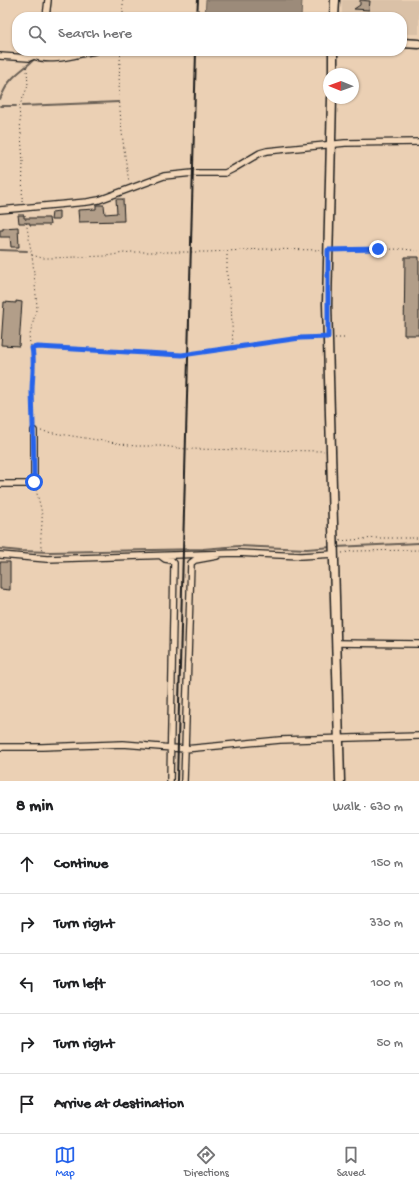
<!DOCTYPE html>
<meta charset="utf-8">
<style>
body{margin:0;font-family:"Gochi Hand",sans-serif;background:#f6f6f6;color:#202124}
.compass{position:absolute;left:323px;top:68px;width:36px;height:36px;border-radius:50%;background:#fff;box-shadow:0 1px 3px #0004;rotate:271deg}
.stop{position:absolute;width:12px;height:12px;margin:-9px;border:3px solid #2563eb;border-radius:50%;background:#fff}
.stop.end{background:#2563eb;border-color:#fff;box-shadow:0 1px 4px #0008}
.list{margin:0;padding:0;list-style:none}
h2{display:flex;justify-content:space-between;align-items:center;height:52px;margin:0;padding:0 16px;font-size:17px}
h2 small{font-size:13px;font-weight:400;color:#757577}
.list li{display:grid;grid-template-columns:26px 1fr auto;gap:12px;align-items:center;box-sizing:border-box;height:60px;padding:0 16px;border-top:1px solid #e0e0e0}
.list b{display:block;font-size:15px;white-space:nowrap}
.list em{font-size:13px;font-style:normal;color:#757577}
.icon{flex:none;width:22px;height:22px;fill:none;stroke:currentColor;stroke-width:2;stroke-linecap:round;stroke-linejoin:round}
.map{position:relative;flex:none;width:419px;height:781px;overflow:hidden}
.search{position:absolute;background:#fff;box-shadow:0 1px 3px #0004;left:12px;right:12px;top:12px;height:44px;display:flex;align-items:center;gap:10px;box-sizing:border-box;padding:0 14px;border-radius:16px;color:#757577;font-size:15px}
.sheet{height:352px;background:#fff}
nav{display:flex;justify-content:space-around;align-items:center;box-sizing:border-box;height:56px;border-top:1px solid #e0e0e0;background:#fff;font-size:11px;color:#757577}
nav a{display:grid;justify-items:center;gap:2px}
nav .on{color:#2563eb}
.map>svg:first-child{display:block}
</style>
<div class="map">
<svg width="419" height="781" viewBox="0 0 419 781">
<rect width="100%" height="100%" fill="#ebd0b4"/>
<filter id="ink" filterUnits="userSpaceOnUse"><feTurbulence type="fractalNoise" baseFrequency=".025" numOctaves="2"/><feDisplacementMap in="SourceGraphic" scale="8" xChannelSelector="R" yChannelSelector="G"/><feConvolveMatrix kernelMatrix="1 2 1 2 8 2 1 2 1" color-interpolation-filters="sRGB"/></filter>
<g filter="url(#ink)">
<path fill="#dac1a7" d="M 342,0 L 419,0 L 419,34 L 402,34 L 402,17 L 342,17 Z"/>
<path fill="#9c8b7a" stroke="#695f54" d="M 206,0 L 302,0 L 301,17 L 205,17 Z"/>
<g fill="none" stroke-linecap="round" stroke-linejoin="round">
<path stroke="#695f54" stroke-width="2" d="M 49,17 L 51,0
M 0,99 C 3,93 6,85 11,80 C 20,69 34,63 41,51
M 0,106 L 16,106
M 22,106 L 119,102
M 0,250 L 27,251
M 336,547 L 419,543
M 0,549 L 20,551 L 50,552 L 203,549 L 239,546 L 307,549 L 332,547"/>
</g>
<path fill="#b29e89" stroke="#1c1c1c" d="M 360,0 L 370,1 L 369,10 L 354,9 L 360,5 Z
M 116,199 L 123,199 L 124,221 L 79,222 L 78,210 L 96,209 L 96,205 L 104,205 L 105,214 L 117,213 Z
M 59,211 L 59,220 L 51,220 L 52,212 Z
M 18,215 L 24,215 L 24,218 L 49,218 L 50,225 L 30,225 L 30,223 L 19,223 Z
M 18,227 L 19,247 L 11,247 L 10,237 L 0,237 L 0,230 L 3,230 L 3,228 Z
M 405,257 L 419,257 L 419,335 L 404,335 Z
M 16,301 L 22,302 L 19,346 L 1,345 L 4,302 L 16,303 Z
M 0,562 L 10,562 L 10,590 L 0,589 Z"/>
<g fill="none" stroke-linecap="round" stroke-linejoin="round">
<g stroke="#1c1c1c" stroke-width="8">
<path id="street" d="M 46,17 L 48,0
M 0,56 L 29,58 L 34,56 C 52,63 77,54 95,51
M 0,210 L 87,202 L 99,200 L 164,176 L 193,173 L 225,173 L 233,169 L 260,153 L 267,151 L 345,143 L 419,142
M 0,484 L 34,484 L 34,431
M 0,555 L 47,559 L 237,553 L 301,556 L 334,554
M 161,556 L 165,559 L 171,560 L 174,563 L 170,781
M 336,643 L 419,644
M 0,747 L 42,747 L 123,744 L 185,749 L 280,740 L 419,736
M 184,781 L 191,563 L 195,560 L 217,556"/>
</g>
<g stroke="#1c1c1c" stroke-width="11">
<path id="secondary" d="M 334,17 L 335,0
M 402,43 L 419,44
M 333,74 L 333,51
M 332,98 L 327,304 L 340,781"/>
</g>
<path stroke="#1c1c1c" stroke-width="1" stroke-dasharray="1 3" stroke-linecap="butt" d="M 123,0 L 123,17
M 121,51 C 116,94 122,139 129,182
M 22,202 L 23,162 L 19,107 L 28,86 L 27,69 L 25,64
M 25,215 L 33,263 L 37,306 L 29,339 L 34,356 L 32,383 L 34,425
M 335,250 L 403,249 L 419,251
M 227,251 L 227,275 L 231,302 L 233,347
M 32,255 L 42,258 L 49,258 L 106,256 L 130,252 L 209,252 L 263,249 L 321,250
M 335,338 L 347,338
M 33,348 L 38,347 L 182,355 L 300,338 L 320,338
M 41,431 L 135,446 L 162,446 L 186,449 L 324,451
M 36,490 C 38,498 41,507 42,515 C 43,526 38,544 43,553
M 340,541 L 376,538 L 419,538
M 342,553 L 355,551 L 419,550"/>
<use href="#street" stroke="#f4d8ba" stroke-width="5.5"/>
<use href="#secondary" stroke="#f4d8ba" stroke-width="8"/>
<path stroke="#1c1c1c" stroke-width="2" d="M 197,17 L 198,0
M 177,781 L 196,51"/>
</g>
</g>
<g fill="none" stroke-linecap="round" stroke-linejoin="round" filter="url(#ink)">
<path stroke="#2563eb" stroke-width="5" d="M 34,482 C 34,452 33,422 32,392 C 32,377 35,363 32,348 L 38,347 L 182,355 L 300,338 L 328,337 L 328,250 L 378,249"/>
</g>
</svg>
<svg class="compass" viewBox="-18 -18 36 36"><path d="M0-13l5 13h-10z" fill="#e53935"/><path d="M0 13l5-13h-10z" fill="#757577"/></svg>
<div class="stop" style="left:34px;top:482px"></div>
<div class="stop end" style="left:378px;top:249px"></div>
<div class="search"><svg class="icon" aria-label="search" viewBox="0 0 24 24"><circle cx="10" cy="10" r="6"/><path d="M15 15l6 6"/></svg>Search here</div>
</div>
<section class="sheet">
<h2>8 min<small>Walk · 630 m</small></h2>
<ul class="list">
<li><svg class="icon" aria-label="ahead" viewBox="0 0 24 24"><path d="M12 20V5M6 11l6-6 6 6"/></svg><div><b>Continue</b></div><em>150 m</em></li>
<li><svg class="icon" aria-label="right" viewBox="0 0 24 24"><path d="M7 20v-9h11M14 6l5 5-5 5"/></svg><div><b>Turn right</b></div><em>330 m</em></li>
<li><svg class="icon" aria-label="left" viewBox="0 0 24 24"><path d="M17 20v-9H6M10 6l-5 5 5 5"/></svg><div><b>Turn left</b></div><em>100 m</em></li>
<li><svg class="icon" aria-label="right" viewBox="0 0 24 24"><path d="M7 20v-9h11M14 6l5 5-5 5"/></svg><div><b>Turn right</b></div><em>50 m</em></li>
<li><svg class="icon" aria-label="arrive" viewBox="0 0 24 24"><path d="M6 21V4h12l-3 4 3 4H6"/></svg><div><b>Arrive at destination</b></div></li>
</ul>
</section>
<nav>
<a class="on"><svg class="icon" aria-label="map" viewBox="0 0 24 24"><path d="M3 6l6-2 6 2 6-2v14l-6 2-6-2-6 2zM9 4v14M15 6v14"/></svg>Map</a>
<a><svg class="icon" aria-label="directions" viewBox="0 0 24 24"><path d="M12 3l9 9-9 9-9-9zM9 14v-3h6M13 9l2 2-2 2"/></svg>Directions</a>
<a><svg class="icon" aria-label="saved" viewBox="0 0 24 24"><path d="M7 4h10v16l-5-4-5 4z"/></svg>Saved</a>
</nav>
